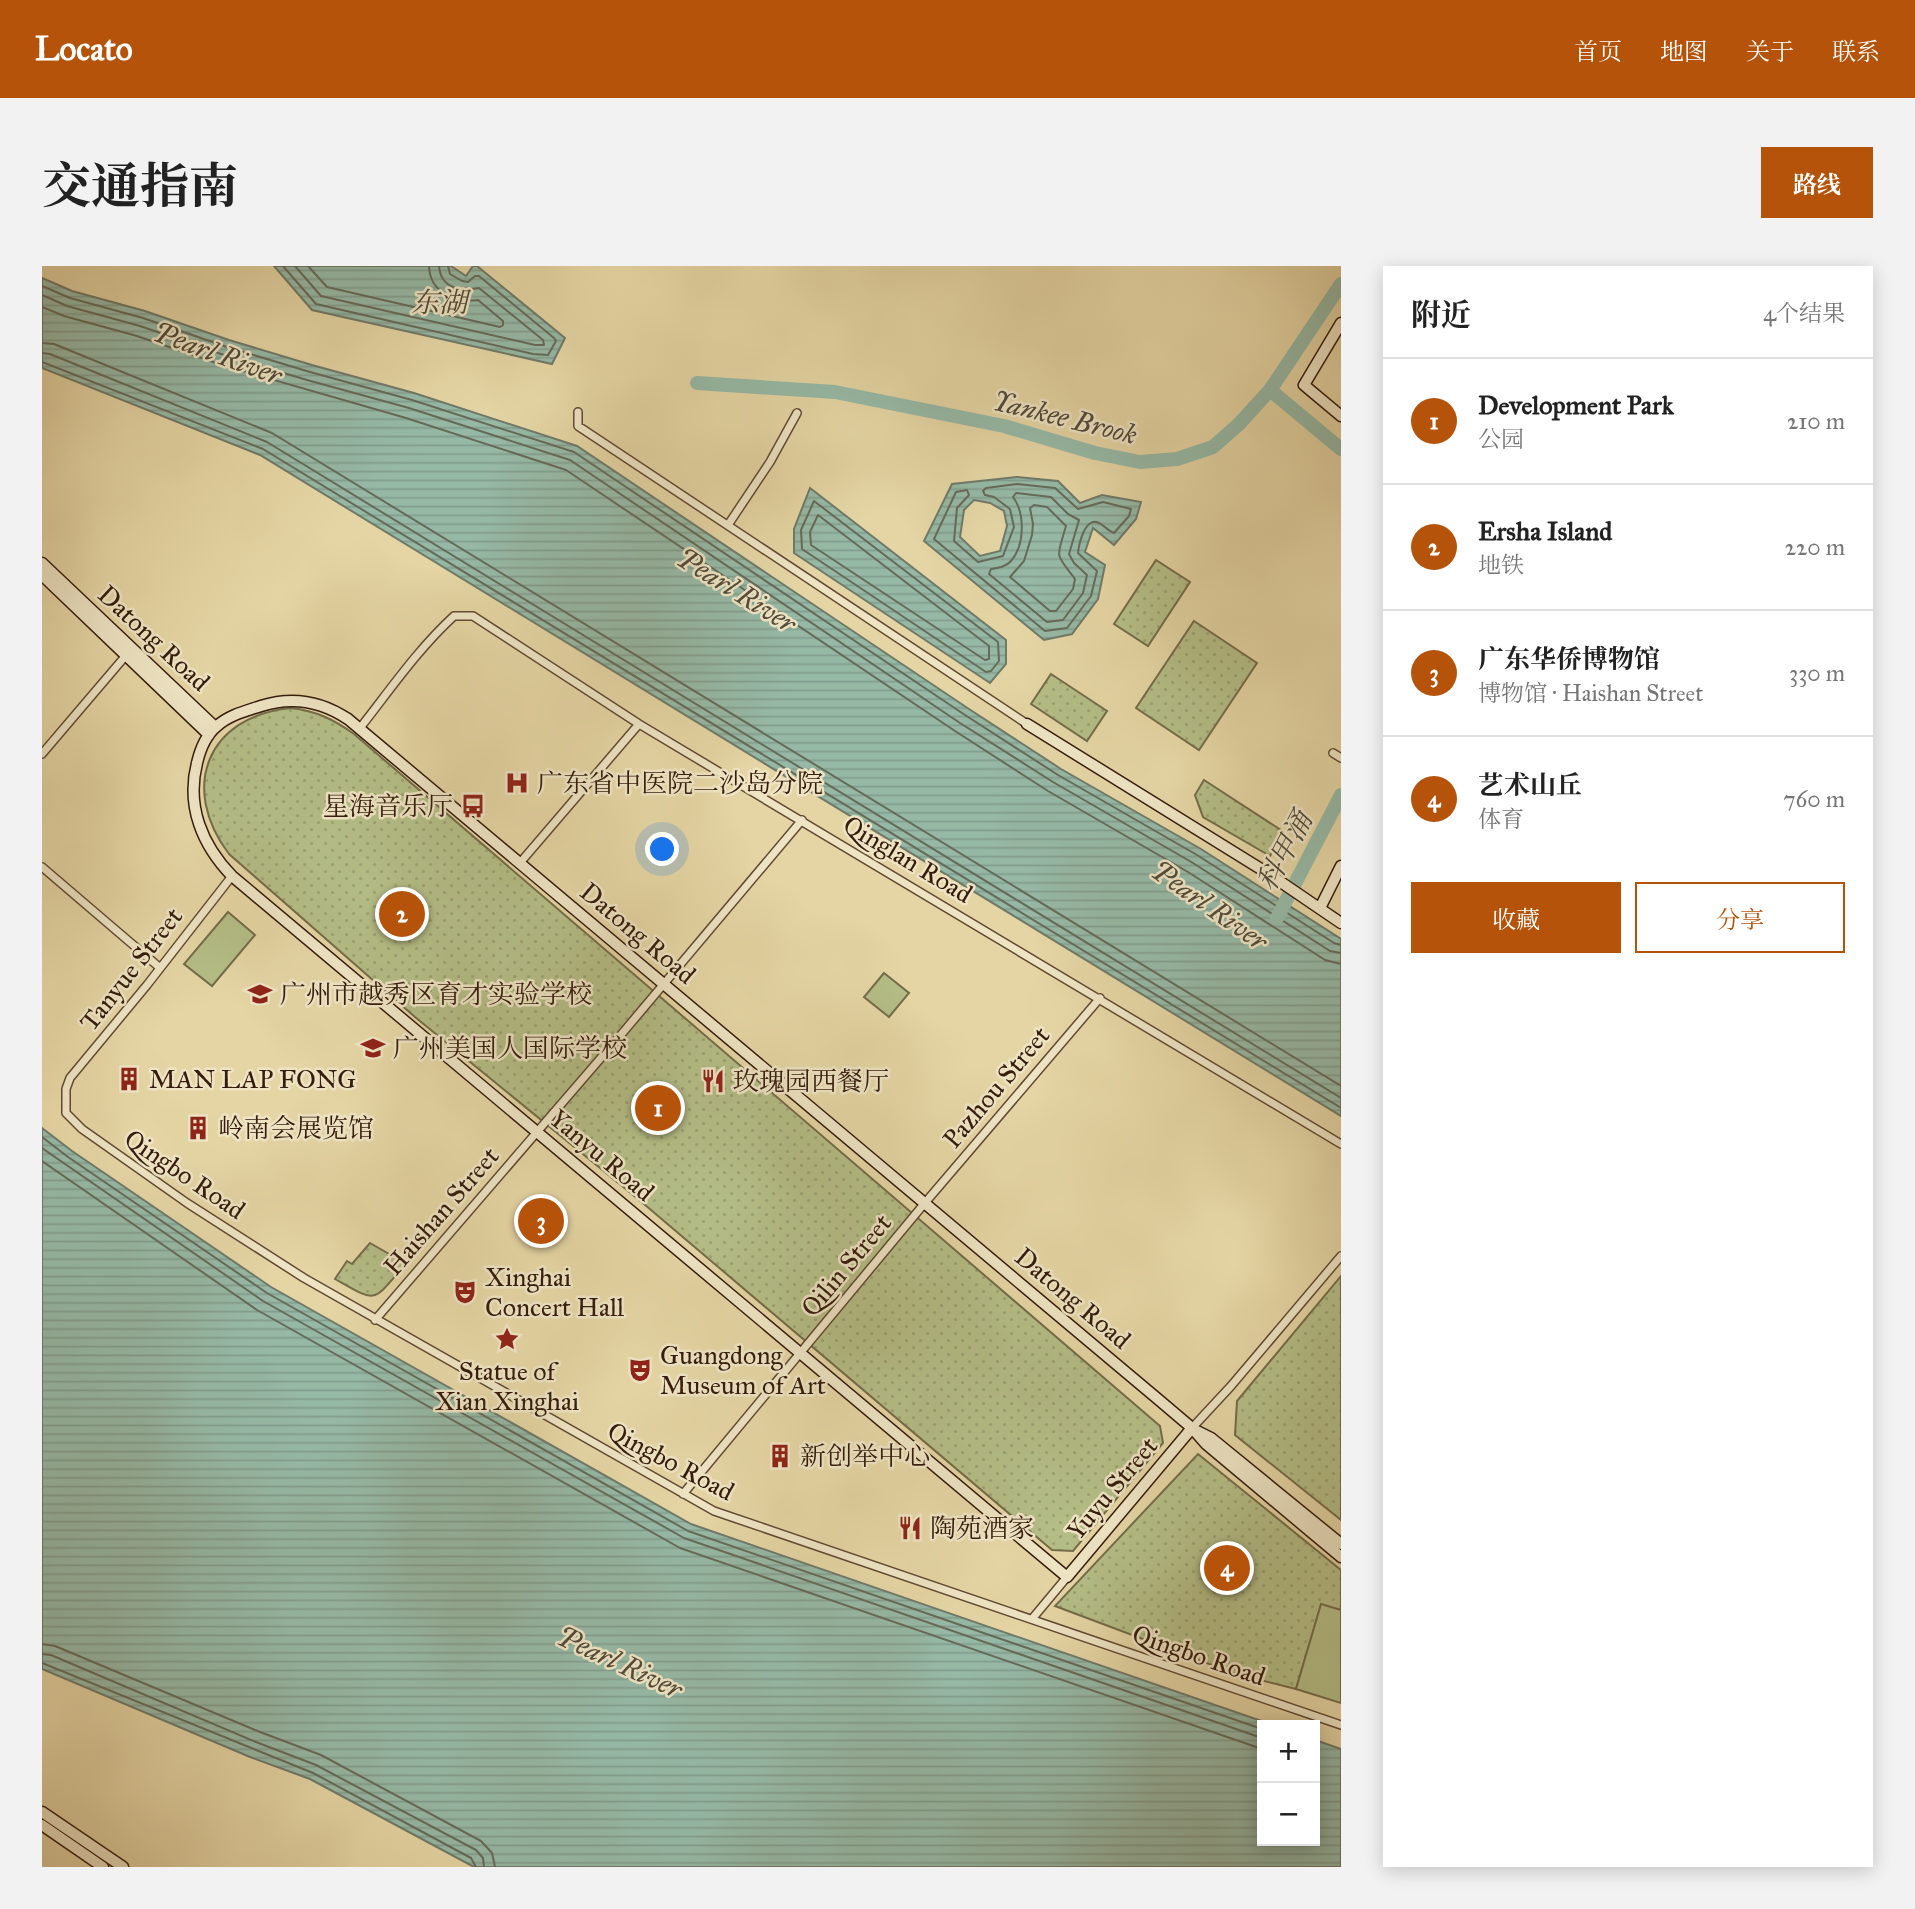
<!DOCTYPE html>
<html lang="zh">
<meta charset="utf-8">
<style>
body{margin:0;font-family:"IM FELL Great Primer","Noto Serif SC",serif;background:#f2f2f2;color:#222}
.controls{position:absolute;right:21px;bottom:21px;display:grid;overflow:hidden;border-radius:0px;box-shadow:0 4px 18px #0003}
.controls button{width:63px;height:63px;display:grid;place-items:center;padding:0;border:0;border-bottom:2px solid #e0e0e0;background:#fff;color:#222;font:35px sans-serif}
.you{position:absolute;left:621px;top:584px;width:24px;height:24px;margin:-18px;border:5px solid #fff;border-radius:50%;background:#1a73e8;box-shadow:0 0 0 10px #1a73e833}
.badge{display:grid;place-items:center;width:46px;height:46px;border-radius:50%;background:#b45309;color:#fff;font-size:23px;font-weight:700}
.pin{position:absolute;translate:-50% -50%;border:4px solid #fff;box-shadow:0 2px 7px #0006}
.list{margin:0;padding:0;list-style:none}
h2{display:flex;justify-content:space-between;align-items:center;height:91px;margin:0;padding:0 28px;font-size:30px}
h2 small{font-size:23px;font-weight:400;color:#767676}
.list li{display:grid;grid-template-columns:46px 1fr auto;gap:21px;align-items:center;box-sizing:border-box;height:126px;padding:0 28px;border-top:2px solid #e0e0e0}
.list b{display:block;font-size:26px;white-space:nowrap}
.list p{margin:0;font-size:23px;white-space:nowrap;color:#767676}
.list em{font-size:23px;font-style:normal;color:#767676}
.actions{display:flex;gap:14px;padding:21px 28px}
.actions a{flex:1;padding:16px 0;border:2px solid #b45309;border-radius:0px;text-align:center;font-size:24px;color:#b45309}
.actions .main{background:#b45309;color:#fff}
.map{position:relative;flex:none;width:1299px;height:1601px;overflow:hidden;border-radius:0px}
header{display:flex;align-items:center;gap:42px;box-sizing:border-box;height:98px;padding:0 35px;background:#b45309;color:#fff}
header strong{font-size:33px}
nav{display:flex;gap:38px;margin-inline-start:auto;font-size:24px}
.intro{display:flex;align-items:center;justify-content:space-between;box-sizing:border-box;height:168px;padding:0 42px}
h1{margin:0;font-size:49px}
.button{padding:18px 32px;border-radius:0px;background:#b45309;color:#fff;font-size:24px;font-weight:700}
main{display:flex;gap:42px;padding:0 42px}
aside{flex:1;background:#fff;border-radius:0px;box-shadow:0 4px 18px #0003}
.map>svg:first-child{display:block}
</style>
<header>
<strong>Locato</strong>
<nav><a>首页</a><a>地图</a><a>关于</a><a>联系</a></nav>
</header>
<div class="intro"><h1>交通指南</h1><a class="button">路线</a></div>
<main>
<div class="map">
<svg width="1299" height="1601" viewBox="0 0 1299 1601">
<defs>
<pattern id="green-dots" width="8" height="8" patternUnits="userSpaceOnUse" patternTransform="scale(1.75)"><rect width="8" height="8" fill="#b4bd86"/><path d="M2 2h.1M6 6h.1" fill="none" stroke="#9ba272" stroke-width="1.8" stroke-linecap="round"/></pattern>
<pattern id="water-rules" width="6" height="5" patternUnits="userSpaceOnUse" patternTransform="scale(1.75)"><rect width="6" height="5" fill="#96b9a6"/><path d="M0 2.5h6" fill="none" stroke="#829e8e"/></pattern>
</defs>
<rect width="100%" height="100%" fill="#e5d5a4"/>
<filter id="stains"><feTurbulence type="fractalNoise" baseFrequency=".00286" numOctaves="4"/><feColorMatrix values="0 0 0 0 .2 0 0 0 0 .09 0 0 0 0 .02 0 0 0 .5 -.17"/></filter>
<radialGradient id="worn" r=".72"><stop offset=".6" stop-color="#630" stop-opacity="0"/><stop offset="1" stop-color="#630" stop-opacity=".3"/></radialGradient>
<path fill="url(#green-dots)" stroke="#746c49" stroke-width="2" d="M 1114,294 L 1148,316 L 1106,380 L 1072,358 Z
M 1152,355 L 1215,397 L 1157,484 L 1094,442 Z
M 1009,408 L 1065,445 L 1045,475 L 989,438 Z
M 249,442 C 274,445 291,453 312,468 L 1118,1160 L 1121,1177 L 1031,1285 L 1010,1284 L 596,933 L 373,751 L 187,588 C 137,522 165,450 249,442 Z
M 1162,514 L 1242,566 L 1228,590 L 1161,551 L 1153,529 Z
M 328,977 L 361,996 L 361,1001 C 330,1037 335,1037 293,1013 L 305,995 L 310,998 Z
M 1299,1010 L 1299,1254 L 1193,1169 L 1195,1135 Z
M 1156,1188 L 1299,1304 L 1299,1344 L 1279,1339 L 1254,1423 L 1194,1408 L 1013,1340 Z"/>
<path fill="#b4bd86" stroke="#746c49" stroke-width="2" d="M 186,646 L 213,669 L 170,720 L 142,698 Z
M 842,707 L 867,727 L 847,751 L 822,731 Z
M 1279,1338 L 1299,1344 L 1299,1437 L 1254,1423 Z"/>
<path fill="url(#water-rules)" stroke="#6f7a68" stroke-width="2" fill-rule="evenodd" d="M 232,0 L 409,0 L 424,10 L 431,0 L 435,0 L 523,72 L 510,98 L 270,44 Z
M 0,12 L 30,25 L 103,45 L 187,74 L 270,99 L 372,127 L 535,180 L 927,443 L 1019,503 L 1159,583 L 1299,673 L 1299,850 L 218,189 L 0,102 Z
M 975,211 L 1016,215 L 1038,237 L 1060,229 L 1099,236 L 1094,253 L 1072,279 L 1051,262 L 1043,286 L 1063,299 L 1056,333 L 1030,368 L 1002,374 L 882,275 L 910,218 ZM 932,234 L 948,237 L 962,245 L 965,260 L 958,285 L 938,290 L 918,271 L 922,244 Z
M 768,222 L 964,374 L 964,398 L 948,417 L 752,287 L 752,263 Z
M 0,862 L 30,885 L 229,1021 L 649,1258 L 1231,1459 L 1220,1459 L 1220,1575 L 1273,1575 L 1273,1474 L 1299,1483 L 1299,1601 L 432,1601 L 268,1513 L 208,1491 L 0,1403 Z"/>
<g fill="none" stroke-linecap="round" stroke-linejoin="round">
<path stroke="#666a59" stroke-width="2" d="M 241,0 L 274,38 L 491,88 L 506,89 L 514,75 L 512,72 L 437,10 L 433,10 L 426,16 L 420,15 L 408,8 L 406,0
M 253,0 L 279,30 L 493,79 L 502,79 L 501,74 L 437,22 C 420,25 399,24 397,0
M 266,0 L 285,21 L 458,61 L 461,59 L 461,55 L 436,34 C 413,37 388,27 387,0
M 0,20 L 28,32 L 101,52 L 185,81 L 268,106 L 370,134 L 532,186 L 923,449 L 1016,509 L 1155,589 L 1292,677 L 1299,679
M 0,29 L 25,40 L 98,60 L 182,89 L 265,114 L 367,142 L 528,194 L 918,457 L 1011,516 L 1151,597 L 1288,685 L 1299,687
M 0,41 L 22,50 L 95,70 L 180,99 L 364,152 L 524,204 L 913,465 L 1006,525 L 1146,606 L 1283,694 L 1299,698
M 0,77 L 12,78 L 230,167 L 1299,820
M 0,87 L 8,88 L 225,176 L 1299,832
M 0,96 L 221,183 L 1299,842
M 975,218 L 1013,222 L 1036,243 L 1061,236 L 1089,243 L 1087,250 L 1072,267 C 1066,265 1063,260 1057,257 C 1043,250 1037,278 1036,287 L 1055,305 L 1049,330 L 1025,362 L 1003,365 L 892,273 L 914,226 L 925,224 L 927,229 L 915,242 L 912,275 L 936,296 L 961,290 L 972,261 L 968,243 L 952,231 L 943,229 L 941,225 L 944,222 Z
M 974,227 L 1009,231 L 1026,248 L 1037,254 L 1027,288 L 1032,297 L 1045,309 L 1041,327 L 1021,354 L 1005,356 L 947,308 L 949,303 C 956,302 964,301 969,295 C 983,279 983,247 971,231 Z
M 772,235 L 956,376 L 957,395 L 949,405 L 944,406 L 760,283 L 759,264 Z
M 992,239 L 1005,241 L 1024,260 C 1014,294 1013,286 1033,313 L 1031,323 L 1014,345 L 1008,345 L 968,311 L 982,295 L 990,269 L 991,258 L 988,242 Z
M 776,249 L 947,380 L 947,393 L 943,394 L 769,279 L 768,266 Z
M 0,871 L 26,891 L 225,1027 L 646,1265 L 1220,1463
M 0,882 L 221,1035 L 642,1272 L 1220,1472
M 0,895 L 215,1044 L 638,1282 L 1220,1483
M 0,1378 L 13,1380 L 218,1466 L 279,1489 L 439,1575 L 450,1587 L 453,1601
M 0,1388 L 9,1389 L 214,1476 L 274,1499 L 434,1584 L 441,1592 L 442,1601
M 0,1397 L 271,1507 L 429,1592 L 434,1601"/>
<path stroke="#96b9a6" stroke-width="14" d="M 655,117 L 793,126 L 962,160 L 1053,187 L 1098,196 L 1135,193 L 1171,181 L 1197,158 L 1228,124 L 1299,18
M 1228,124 L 1299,183
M 1235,652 L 1299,529"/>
<g stroke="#614a32" stroke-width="10">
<path id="street" d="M 536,146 L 536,160 L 985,458
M 686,259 L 728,196 L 755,147
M 318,462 C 348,424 376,383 412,350 L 431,350 L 597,458 L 1299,878
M 1291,487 L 1299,492
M 0,488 L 86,387
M 477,598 L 597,458
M 0,601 L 117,701
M 190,610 L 105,719 L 28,812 L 24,823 L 24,847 L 40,863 L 145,937 L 262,1012 L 672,1245 L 1299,1459
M 333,1054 L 583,764 L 760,554
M 1150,1162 L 1189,1120 L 1299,990
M 641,1228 L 882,938 L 1058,732
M 990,1353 L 1025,1311"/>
</g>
<g stroke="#351c0c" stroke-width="13">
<path id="secondary" d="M 1299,57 L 1262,119 L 1299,150
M 0,297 L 173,461
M 0,309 L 167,469
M 985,458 L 1227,608 L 1299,657
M 1278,642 L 1299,600
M 1150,1162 L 1025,1311 L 190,610 C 160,579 144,540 155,497 C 158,484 164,469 175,460 C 187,449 204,445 219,440 C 250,430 279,435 306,453 L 1117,1134 L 1150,1162 L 1164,1178 L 1299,1291
M 1155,1165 L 1169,1172 L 1299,1278
M 0,1546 L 81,1601
M 0,1559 L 61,1601"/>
</g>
<use href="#street" stroke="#eee4c4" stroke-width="7"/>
<use href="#secondary" stroke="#eee4c4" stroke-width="10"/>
</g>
<defs>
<g id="hospital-bare" transform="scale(1.89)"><path d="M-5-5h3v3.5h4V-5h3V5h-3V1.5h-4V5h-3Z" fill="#8f2418" stroke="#eee4c4" stroke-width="2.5" paint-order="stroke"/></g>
<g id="bus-bare" transform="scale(1.89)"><path d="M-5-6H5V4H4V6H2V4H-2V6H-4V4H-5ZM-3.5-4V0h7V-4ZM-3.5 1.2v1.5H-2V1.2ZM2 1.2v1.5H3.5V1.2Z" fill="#8f2418" stroke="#eee4c4" stroke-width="2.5" paint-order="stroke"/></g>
<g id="school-bare" transform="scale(1.89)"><path d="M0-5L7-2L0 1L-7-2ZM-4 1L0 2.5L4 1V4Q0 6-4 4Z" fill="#8f2418" stroke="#eee4c4" stroke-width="2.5" paint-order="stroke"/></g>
<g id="building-bare" transform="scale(1.89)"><path d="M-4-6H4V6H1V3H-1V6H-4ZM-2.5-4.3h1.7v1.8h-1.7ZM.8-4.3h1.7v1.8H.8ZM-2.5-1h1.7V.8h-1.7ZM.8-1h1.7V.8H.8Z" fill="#8f2418" stroke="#eee4c4" stroke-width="2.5" paint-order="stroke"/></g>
<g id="restaurant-bare" transform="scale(1.89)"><path d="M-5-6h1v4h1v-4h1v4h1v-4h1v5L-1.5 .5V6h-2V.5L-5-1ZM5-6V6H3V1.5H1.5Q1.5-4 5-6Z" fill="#8f2418" stroke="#eee4c4" stroke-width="2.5" paint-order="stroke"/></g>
<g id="theatre-bare" transform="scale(1.89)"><path d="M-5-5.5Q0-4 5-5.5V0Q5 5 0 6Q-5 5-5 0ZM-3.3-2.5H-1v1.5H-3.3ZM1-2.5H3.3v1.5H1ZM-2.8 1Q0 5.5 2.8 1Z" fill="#8f2418" stroke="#eee4c4" stroke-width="2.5" paint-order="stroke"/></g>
<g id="sight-bare" transform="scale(1.89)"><path d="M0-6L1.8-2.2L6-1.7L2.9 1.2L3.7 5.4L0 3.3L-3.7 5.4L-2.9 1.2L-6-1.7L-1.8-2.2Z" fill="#8f2418" stroke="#eee4c4" stroke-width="2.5" paint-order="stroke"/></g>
</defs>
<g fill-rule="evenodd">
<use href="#hospital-bare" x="475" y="517"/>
<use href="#bus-bare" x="431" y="540"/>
<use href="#school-bare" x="218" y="728"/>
<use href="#school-bare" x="331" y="782"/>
<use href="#building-bare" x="87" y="813"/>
<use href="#restaurant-bare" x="671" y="815"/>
<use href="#building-bare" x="156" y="862"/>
<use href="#theatre-bare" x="423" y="1026"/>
<use href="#sight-bare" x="465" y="1073"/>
<use href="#theatre-bare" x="598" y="1104"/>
<use href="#building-bare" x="738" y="1190"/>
<use href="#restaurant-bare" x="868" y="1262"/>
</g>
<g text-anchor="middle" stroke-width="5" stroke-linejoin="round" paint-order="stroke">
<g font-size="26" fill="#351c0c" stroke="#eee4c4">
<text transform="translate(112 372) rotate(43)" y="9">Datong Road</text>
<text transform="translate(866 593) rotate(31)" y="9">Qinglan Road</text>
<text transform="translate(596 667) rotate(40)" y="9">Datong Road</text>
<text transform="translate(89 703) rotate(-52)" y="9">Tanyue Street</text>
<text transform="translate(954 821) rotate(-50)" y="9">Pazhou Street</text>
<text transform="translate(560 889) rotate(40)" y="9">Yanyu Road</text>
<text transform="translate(143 908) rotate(34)" y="9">Qingbo Road</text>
<text transform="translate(399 945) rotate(-49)" y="9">Haishan Street</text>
<text transform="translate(804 999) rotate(-50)" y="9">Qilin Street</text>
<text transform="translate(1031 1032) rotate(40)" y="9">Datong Road</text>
<text transform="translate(629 1195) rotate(28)" y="9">Qingbo Road</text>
<text transform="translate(1070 1222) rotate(-50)" y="9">Yuyu Street</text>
<text transform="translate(1157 1389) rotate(19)" y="9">Qingbo Road</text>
</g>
<g font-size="26" fill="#351c0c" stroke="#eee4c4" text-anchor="start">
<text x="495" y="526">广东省中医院二沙岛分院</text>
<text x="411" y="549" text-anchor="end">星海音乐厅</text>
<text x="238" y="737">广州市越秀区育才实验学校</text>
<text x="351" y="791">广州美国人国际学校</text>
<text x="107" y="822">MAN LAP FONG</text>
<text x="691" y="824">玫瑰园西餐厅</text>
<text x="176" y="871">岭南会展览馆</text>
<text x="443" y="1020">Xinghai<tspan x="443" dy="30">Concert Hall</tspan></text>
<text x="618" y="1098">Guangdong<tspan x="618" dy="30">Museum of Art</tspan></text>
<text x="465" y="1114" text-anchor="middle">Statue of<tspan x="465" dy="30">Xian Xinghai</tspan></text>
<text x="758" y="1199">新创举中心</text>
<text x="888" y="1271">陶苑酒家</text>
</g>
<g font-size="28" font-style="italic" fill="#524b3a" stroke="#eee4c4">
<text x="397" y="46">东湖</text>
<text transform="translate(176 87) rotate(20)" y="10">Pearl River</text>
<text transform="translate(1023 151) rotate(14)" y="10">Yankee Brook</text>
<text transform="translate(695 324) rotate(32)" y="10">Pearl River</text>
<text transform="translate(1242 585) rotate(-62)" y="10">科甲涌</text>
<text transform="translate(1168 639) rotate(35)" y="10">Pearl River</text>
<text transform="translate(578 1396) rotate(25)" y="10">Pearl River</text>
</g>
</g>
<rect width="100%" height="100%" filter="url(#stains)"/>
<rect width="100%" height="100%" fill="url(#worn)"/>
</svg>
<div class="controls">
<button>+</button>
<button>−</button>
</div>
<div class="you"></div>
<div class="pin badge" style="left:616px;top:842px">1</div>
<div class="pin badge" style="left:360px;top:648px">2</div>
<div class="pin badge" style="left:499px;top:955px">3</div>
<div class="pin badge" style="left:1185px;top:1302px">4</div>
</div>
<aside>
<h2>附近<small>4个结果</small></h2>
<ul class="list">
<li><span class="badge">1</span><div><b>Development Park</b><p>公园</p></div><em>210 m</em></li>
<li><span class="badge">2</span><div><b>Ersha Island</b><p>地铁</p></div><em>220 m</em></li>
<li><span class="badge">3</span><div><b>广东华侨博物馆</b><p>博物馆 · Haishan Street</p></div><em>330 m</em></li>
<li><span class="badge">4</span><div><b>艺术山丘</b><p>体育</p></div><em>760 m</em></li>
</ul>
<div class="actions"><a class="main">收藏</a><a>分享</a></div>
</aside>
</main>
